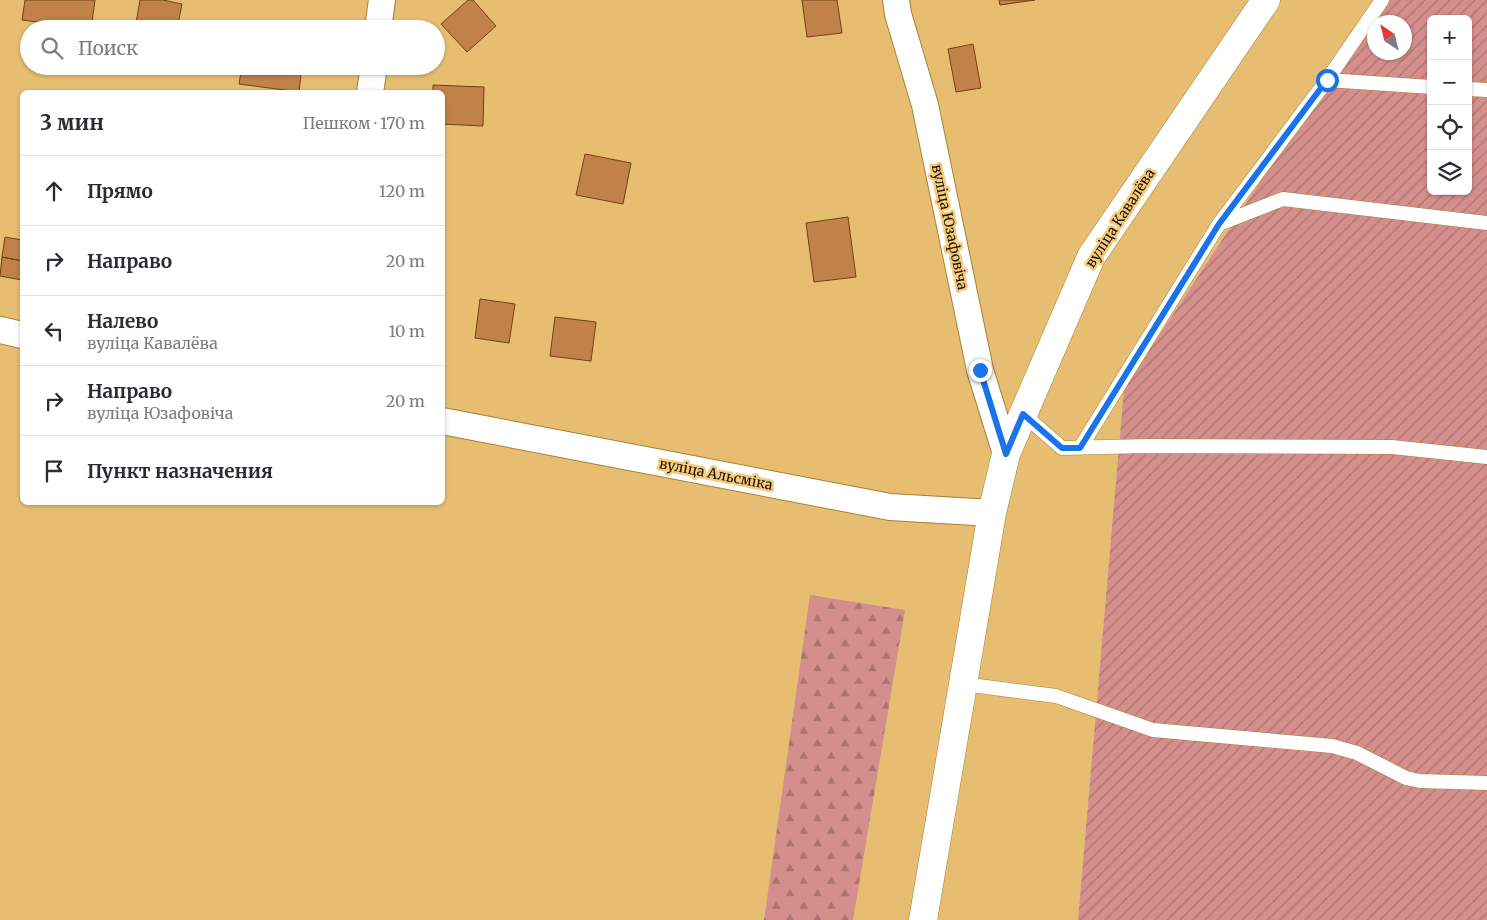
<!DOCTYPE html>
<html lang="ru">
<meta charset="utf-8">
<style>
body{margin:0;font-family:Merriweather,serif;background:#f7f7f7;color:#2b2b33}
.controls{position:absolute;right:15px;top:15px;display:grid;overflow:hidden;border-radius:8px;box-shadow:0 1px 4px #0004}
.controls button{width:45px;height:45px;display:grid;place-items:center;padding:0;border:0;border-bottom:1px solid #e1e1e2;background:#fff;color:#2b2b33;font:25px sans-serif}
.compass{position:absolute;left:1367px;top:15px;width:45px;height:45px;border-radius:50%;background:#fff;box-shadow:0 1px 4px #0004;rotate:325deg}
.stop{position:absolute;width:15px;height:15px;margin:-11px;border:4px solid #1a73e8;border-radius:50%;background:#fff}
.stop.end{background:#1a73e8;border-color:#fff;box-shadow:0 1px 5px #0008}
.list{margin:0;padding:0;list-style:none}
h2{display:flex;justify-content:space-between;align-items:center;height:65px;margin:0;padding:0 20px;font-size:21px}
h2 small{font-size:16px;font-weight:400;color:#7c7c81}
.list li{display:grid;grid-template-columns:32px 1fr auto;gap:15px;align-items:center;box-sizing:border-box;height:70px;padding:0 20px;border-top:1px solid #e1e1e2}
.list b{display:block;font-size:19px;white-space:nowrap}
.list p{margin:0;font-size:16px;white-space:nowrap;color:#7c7c81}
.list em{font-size:16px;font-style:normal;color:#7c7c81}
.icon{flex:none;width:28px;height:28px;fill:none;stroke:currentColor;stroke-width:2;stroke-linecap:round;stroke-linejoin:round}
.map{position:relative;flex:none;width:1487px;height:920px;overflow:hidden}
.search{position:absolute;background:#fff;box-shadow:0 1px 4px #0004;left:20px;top:20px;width:425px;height:55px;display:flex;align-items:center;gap:12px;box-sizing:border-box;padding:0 18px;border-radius:28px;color:#7c7c81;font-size:19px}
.panel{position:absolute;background:#fff;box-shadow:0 1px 4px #0004;left:20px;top:90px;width:425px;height:415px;border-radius:8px}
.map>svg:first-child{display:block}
</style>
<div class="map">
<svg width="1487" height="920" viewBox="0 0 1487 920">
<defs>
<pattern id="forest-firs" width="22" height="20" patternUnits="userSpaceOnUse" patternTransform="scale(1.25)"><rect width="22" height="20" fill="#d48f8d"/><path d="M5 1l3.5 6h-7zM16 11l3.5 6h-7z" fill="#ab7371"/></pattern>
<pattern id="garden-furrows" width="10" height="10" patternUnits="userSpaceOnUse" patternTransform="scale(1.25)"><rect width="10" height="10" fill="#d48f8d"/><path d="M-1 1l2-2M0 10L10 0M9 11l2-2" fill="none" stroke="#ab7371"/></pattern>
</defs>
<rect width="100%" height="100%" fill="#e7be71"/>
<path fill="url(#forest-firs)" d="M 810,595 L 905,610 L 853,920 L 764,920 Z"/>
<path fill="url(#garden-furrows)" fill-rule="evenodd" d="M 1380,0 L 1487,0 L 1487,920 L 1078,920 L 1124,389 ZM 1431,19 L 1468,19 L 1468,191 L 1431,191 ZM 1374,22 L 1404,22 L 1404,52 L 1374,52 Z"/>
<path fill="#c08249" stroke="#6f4215" d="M 25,0 L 95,0 L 91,29 L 22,20 Z
M 140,0 L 163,0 L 182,4 L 177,29 L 135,29 Z
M 468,0 L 473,0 L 496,26 L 467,52 L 441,24 Z
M 802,0 L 837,0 L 842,33 L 807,37 Z
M 999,0 L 1035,0 L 1000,5 Z
M 248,23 L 289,29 L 247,29 Z
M 973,44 L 981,88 L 956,92 L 948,49 Z
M 55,66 L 85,66 L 85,71 Z
M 242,66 L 302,66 L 299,92 L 239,84 Z
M 433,85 L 484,87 L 483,126 L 442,124 L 442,92 L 433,92 Z
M 585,154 L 631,163 L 623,204 L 576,195 Z
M 848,217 L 856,277 L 814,282 L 806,223 Z
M 5,237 L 22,240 L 22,261 L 2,257 Z
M 2,257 L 22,261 L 22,280 L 0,276 Z
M 480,299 L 515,304 L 509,343 L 475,338 Z
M 555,317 L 596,322 L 591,361 L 550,356 Z"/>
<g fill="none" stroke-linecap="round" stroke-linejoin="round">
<g stroke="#a88133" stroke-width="15">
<path id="lane" d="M 1327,80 L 1382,0
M 1468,89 L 1487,90
M 1219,224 L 1327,80 L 1431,87
M 1023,414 L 1062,448 L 1148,446 L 1392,447 L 1487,457
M 1080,448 L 1219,224 L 1283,199 L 1487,223
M 963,684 L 1056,696 L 1153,730 L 1332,746 L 1357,753 L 1406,778 L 1420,781 L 1487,783"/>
</g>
<g stroke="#a88133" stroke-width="28">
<path id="street" d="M 896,0 L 898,14 L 925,105 L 980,370 L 1006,454
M 378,29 L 382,0
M 370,92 L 374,66
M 0,330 L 22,335
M 442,421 L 890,507 L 992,513"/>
</g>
<g stroke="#a88133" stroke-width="29">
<path id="secondary" d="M 923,920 L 992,513 L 1006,454 L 1091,257 L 1266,0"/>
</g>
<use href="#lane" stroke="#fff" stroke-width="14"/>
<use href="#street" stroke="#fff" stroke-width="26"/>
<use href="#secondary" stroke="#fff" stroke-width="28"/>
</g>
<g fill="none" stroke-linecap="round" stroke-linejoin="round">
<path stroke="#1a73e8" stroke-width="6" d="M 980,370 L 1006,454 L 1023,414 L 1062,448 L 1080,448 L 1219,224 L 1327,80"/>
</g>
<g text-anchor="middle" stroke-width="5" stroke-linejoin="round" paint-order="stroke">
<g font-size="14" fill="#1c1000" stroke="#f5cb7e">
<text transform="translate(1120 218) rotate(-57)" y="5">вуліца Кавалёва</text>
<text transform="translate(950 227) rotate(78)" y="5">вуліца Юзафовіча</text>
<text transform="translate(716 474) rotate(11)" y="5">вуліца Альсміка</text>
</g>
</g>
</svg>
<div class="controls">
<button>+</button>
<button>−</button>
<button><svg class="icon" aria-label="locate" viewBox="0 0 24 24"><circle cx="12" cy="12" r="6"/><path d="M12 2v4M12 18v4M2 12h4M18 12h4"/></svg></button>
<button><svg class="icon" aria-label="layers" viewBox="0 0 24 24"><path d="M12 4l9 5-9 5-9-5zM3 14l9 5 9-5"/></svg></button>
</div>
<svg class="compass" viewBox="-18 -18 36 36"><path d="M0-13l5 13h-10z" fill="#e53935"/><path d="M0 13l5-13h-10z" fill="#7c7c81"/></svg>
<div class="stop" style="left:1327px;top:80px"></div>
<div class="stop end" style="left:980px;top:370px"></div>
<div class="search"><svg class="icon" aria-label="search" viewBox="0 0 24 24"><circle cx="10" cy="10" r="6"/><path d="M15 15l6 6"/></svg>Поиск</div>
<section class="panel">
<h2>3 мин<small>Пешком · 170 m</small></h2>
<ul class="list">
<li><svg class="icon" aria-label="ahead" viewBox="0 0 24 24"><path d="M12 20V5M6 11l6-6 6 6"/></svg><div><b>Прямо</b></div><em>120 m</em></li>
<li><svg class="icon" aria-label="right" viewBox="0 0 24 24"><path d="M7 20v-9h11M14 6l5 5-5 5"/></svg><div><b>Направо</b></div><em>20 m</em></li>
<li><svg class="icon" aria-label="left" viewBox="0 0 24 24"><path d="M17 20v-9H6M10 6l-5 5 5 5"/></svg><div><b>Налево</b><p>вуліца Кавалёва</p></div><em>10 m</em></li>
<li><svg class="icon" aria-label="right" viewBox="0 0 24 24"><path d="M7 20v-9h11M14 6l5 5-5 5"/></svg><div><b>Направо</b><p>вуліца Юзафовіча</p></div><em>20 m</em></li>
<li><svg class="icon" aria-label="arrive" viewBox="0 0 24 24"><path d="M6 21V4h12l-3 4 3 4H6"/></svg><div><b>Пункт назначения</b></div></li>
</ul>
</section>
</div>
